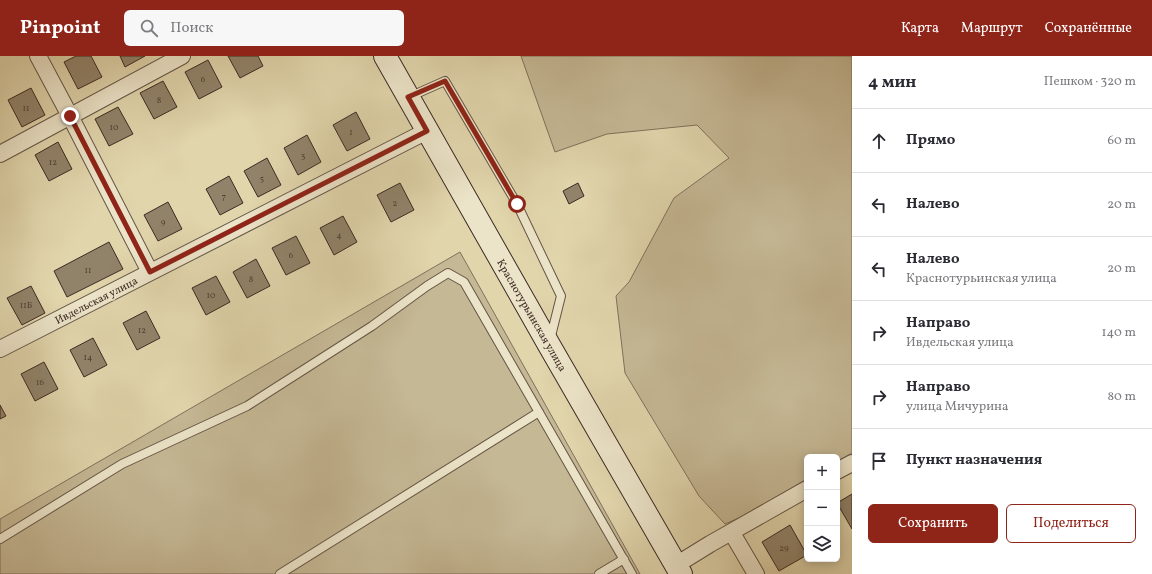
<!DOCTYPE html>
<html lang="ru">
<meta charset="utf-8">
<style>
body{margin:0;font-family:Vollkorn,serif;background:#f7f7f7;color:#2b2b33}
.controls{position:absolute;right:12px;bottom:12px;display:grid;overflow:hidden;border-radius:6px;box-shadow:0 2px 10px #0003}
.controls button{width:36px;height:36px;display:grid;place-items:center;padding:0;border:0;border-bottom:1px solid #e1e1e2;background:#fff;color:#2b2b33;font:20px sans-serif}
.stop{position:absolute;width:12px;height:12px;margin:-9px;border:3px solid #8f2418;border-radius:50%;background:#fff}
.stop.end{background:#8f2418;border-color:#fff;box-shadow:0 1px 4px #0008}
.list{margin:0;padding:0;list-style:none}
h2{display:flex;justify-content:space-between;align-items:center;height:52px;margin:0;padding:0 16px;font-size:17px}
h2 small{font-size:13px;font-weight:400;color:#7c7c81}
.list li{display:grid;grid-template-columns:26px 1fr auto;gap:12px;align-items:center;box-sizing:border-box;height:64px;padding:0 16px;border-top:1px solid #e1e1e2}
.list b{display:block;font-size:15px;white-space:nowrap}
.list p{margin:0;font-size:13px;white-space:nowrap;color:#7c7c81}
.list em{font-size:13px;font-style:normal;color:#7c7c81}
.actions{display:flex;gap:8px;padding:12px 16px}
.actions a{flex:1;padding:9px 0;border:1px solid #8f2418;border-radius:6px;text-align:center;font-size:14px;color:#8f2418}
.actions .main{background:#8f2418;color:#fff}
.icon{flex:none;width:22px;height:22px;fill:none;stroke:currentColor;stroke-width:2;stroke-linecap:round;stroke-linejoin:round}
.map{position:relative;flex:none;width:852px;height:518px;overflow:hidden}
header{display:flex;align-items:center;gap:24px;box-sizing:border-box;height:56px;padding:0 20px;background:#8f2418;color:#fff}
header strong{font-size:19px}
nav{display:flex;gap:22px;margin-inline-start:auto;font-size:14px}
.search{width:280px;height:36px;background:#f7f7f7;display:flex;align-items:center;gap:10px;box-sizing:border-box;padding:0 14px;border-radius:6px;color:#7c7c81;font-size:15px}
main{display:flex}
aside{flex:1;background:#fff}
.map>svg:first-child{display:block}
</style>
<header>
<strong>Pinpoint</strong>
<div class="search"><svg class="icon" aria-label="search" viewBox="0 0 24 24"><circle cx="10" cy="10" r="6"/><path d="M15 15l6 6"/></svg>Поиск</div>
<nav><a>Карта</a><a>Маршрут</a><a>Сохранённые</a></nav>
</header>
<main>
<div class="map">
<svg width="852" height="518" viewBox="0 0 852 518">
<rect width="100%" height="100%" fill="#e1d5ac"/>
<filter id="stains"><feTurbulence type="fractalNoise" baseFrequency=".005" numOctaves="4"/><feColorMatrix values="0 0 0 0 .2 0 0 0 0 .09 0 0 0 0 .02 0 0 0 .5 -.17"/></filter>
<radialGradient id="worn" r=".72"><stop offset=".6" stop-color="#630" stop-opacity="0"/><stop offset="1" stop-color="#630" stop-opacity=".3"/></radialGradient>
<path fill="#c5b895" stroke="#80715c" d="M 521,0 L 852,0 L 852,397 L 837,406 L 837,401 L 807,401 L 807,423 L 741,461 L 725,468 L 699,440 L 625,317 L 616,240 L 629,226 L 674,142 L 729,102 L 697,69 L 607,78 L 555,96 Z
M 460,196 L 640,518 L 0,518 L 0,463 Z"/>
<path fill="#91836a" stroke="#3b2a23" d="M 76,0 L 91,0 L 102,21 L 78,33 L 64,6 Z
M 120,0 L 145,0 L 125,11 Z
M 228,0 L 258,0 L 263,10 L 240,22 Z
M 208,4 L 222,31 L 199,43 L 185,16 Z
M 163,25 L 177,51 L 154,63 L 140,37 Z
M 31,32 L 45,59 L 22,71 L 8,44 Z
M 118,51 L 133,78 L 109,90 L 95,63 Z
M 356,56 L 370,83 L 347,95 L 333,69 Z
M 307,79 L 321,106 L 298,119 L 284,92 Z
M 58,86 L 72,113 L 49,125 L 35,99 Z
M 267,102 L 281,129 L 258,141 L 244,115 Z
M 229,120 L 243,147 L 220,159 L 206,133 Z
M 400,127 L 414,154 L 391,166 L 377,139 Z
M 578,127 L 584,140 L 569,148 L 563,135 Z
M 168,146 L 182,173 L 158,185 L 144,159 Z
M 343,160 L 357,186 L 334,199 L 320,172 Z
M 296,180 L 310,207 L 286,219 L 272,192 Z
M 109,186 L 123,213 L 67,241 L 54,215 Z
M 256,203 L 270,230 L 247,242 L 233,216 Z
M 216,220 L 230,246 L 206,259 L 192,232 Z
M 31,230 L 45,257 L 22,269 L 7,242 Z
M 146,255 L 160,282 L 137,294 L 123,267 Z
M 93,282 L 107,309 L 84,321 L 70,294 Z
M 44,306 L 58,333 L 35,345 L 21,318 Z
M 0,349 L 6,360 L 0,363 Z
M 852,438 L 852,473 L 837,447 Z
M 790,469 L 807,499 L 779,515 L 762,486 Z"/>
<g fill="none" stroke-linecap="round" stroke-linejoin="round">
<g stroke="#645545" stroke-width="10">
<path id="lane" d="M 409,41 L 445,25 L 517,148 L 561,240 L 550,284
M 0,483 L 122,408 L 247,350 L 372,270 L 427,230 L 448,217 L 464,226 L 632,518
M 280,518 L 539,356
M 599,518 L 624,503"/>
</g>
<g stroke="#645545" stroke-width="18">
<path id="street" d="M 38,0 L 70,60 L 150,216
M 0,98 L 182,0
M 0,293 L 427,75
M 837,415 L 852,407
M 732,477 L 756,518
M 676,509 L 710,488 L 807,433"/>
</g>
<g stroke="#3b2a23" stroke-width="24">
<path id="secondary" d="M 385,0 L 549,289 L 681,518"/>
</g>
<use href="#lane" stroke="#ece4c9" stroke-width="8"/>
<use href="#street" stroke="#ece4c9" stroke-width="16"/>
<use href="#secondary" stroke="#ece4c9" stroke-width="22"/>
</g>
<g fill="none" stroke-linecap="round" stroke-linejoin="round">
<path stroke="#8f2418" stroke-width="5" d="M 70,60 L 150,216 L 427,75 L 408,41 L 445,25 L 517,148"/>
</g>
<g text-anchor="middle" stroke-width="3.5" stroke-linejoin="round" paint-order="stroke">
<g font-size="9" fill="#504035">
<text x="203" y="26">6</text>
<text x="159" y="47">8</text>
<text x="26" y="55">11</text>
<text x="114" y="74">10</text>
<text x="351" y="79">1</text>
<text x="303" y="102">3</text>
<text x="53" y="109">12</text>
<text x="262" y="125">5</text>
<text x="224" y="143">7</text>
<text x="395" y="150">2</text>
<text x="163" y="169">9</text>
<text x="339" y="182">4</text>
<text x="291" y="202">6</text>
<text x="88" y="217">11</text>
<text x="251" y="226">8</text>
<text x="211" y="242">10</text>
<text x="26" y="252">11Б</text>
<text x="142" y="277">12</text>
<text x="88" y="304">14</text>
<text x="40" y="329">16</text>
<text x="784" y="495">29</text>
</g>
<g font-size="11" fill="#3b2a23" stroke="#ece4c9">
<text transform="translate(96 244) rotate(-27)" y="4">Ивдельская улица</text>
<text transform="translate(532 259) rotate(60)" y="4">Краснотурьинская улица</text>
</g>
</g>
<rect width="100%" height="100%" filter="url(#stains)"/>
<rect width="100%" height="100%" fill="url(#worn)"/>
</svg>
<div class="controls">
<button>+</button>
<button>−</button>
<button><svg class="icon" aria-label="layers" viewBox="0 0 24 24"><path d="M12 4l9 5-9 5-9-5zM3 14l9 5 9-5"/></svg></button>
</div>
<div class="stop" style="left:517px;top:148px"></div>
<div class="stop end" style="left:70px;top:60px"></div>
</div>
<aside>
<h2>4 мин<small>Пешком · 320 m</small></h2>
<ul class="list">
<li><svg class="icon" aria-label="ahead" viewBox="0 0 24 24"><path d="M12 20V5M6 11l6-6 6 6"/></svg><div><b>Прямо</b></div><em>60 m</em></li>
<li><svg class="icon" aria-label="left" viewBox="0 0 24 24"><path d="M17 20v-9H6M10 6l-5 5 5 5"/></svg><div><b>Налево</b></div><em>20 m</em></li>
<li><svg class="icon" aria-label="left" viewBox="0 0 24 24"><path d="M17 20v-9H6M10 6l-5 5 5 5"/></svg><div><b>Налево</b><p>Краснотурьинская улица</p></div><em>20 m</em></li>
<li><svg class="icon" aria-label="right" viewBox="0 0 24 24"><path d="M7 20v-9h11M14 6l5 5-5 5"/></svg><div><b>Направо</b><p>Ивдельская улица</p></div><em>140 m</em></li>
<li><svg class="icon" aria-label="right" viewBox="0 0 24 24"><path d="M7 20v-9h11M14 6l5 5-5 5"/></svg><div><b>Направо</b><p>улица Мичурина</p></div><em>80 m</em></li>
<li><svg class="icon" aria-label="arrive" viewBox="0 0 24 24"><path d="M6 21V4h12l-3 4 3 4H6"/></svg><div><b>Пункт назначения</b></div></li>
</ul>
<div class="actions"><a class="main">Сохранить</a><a>Поделиться</a></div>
</aside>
</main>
